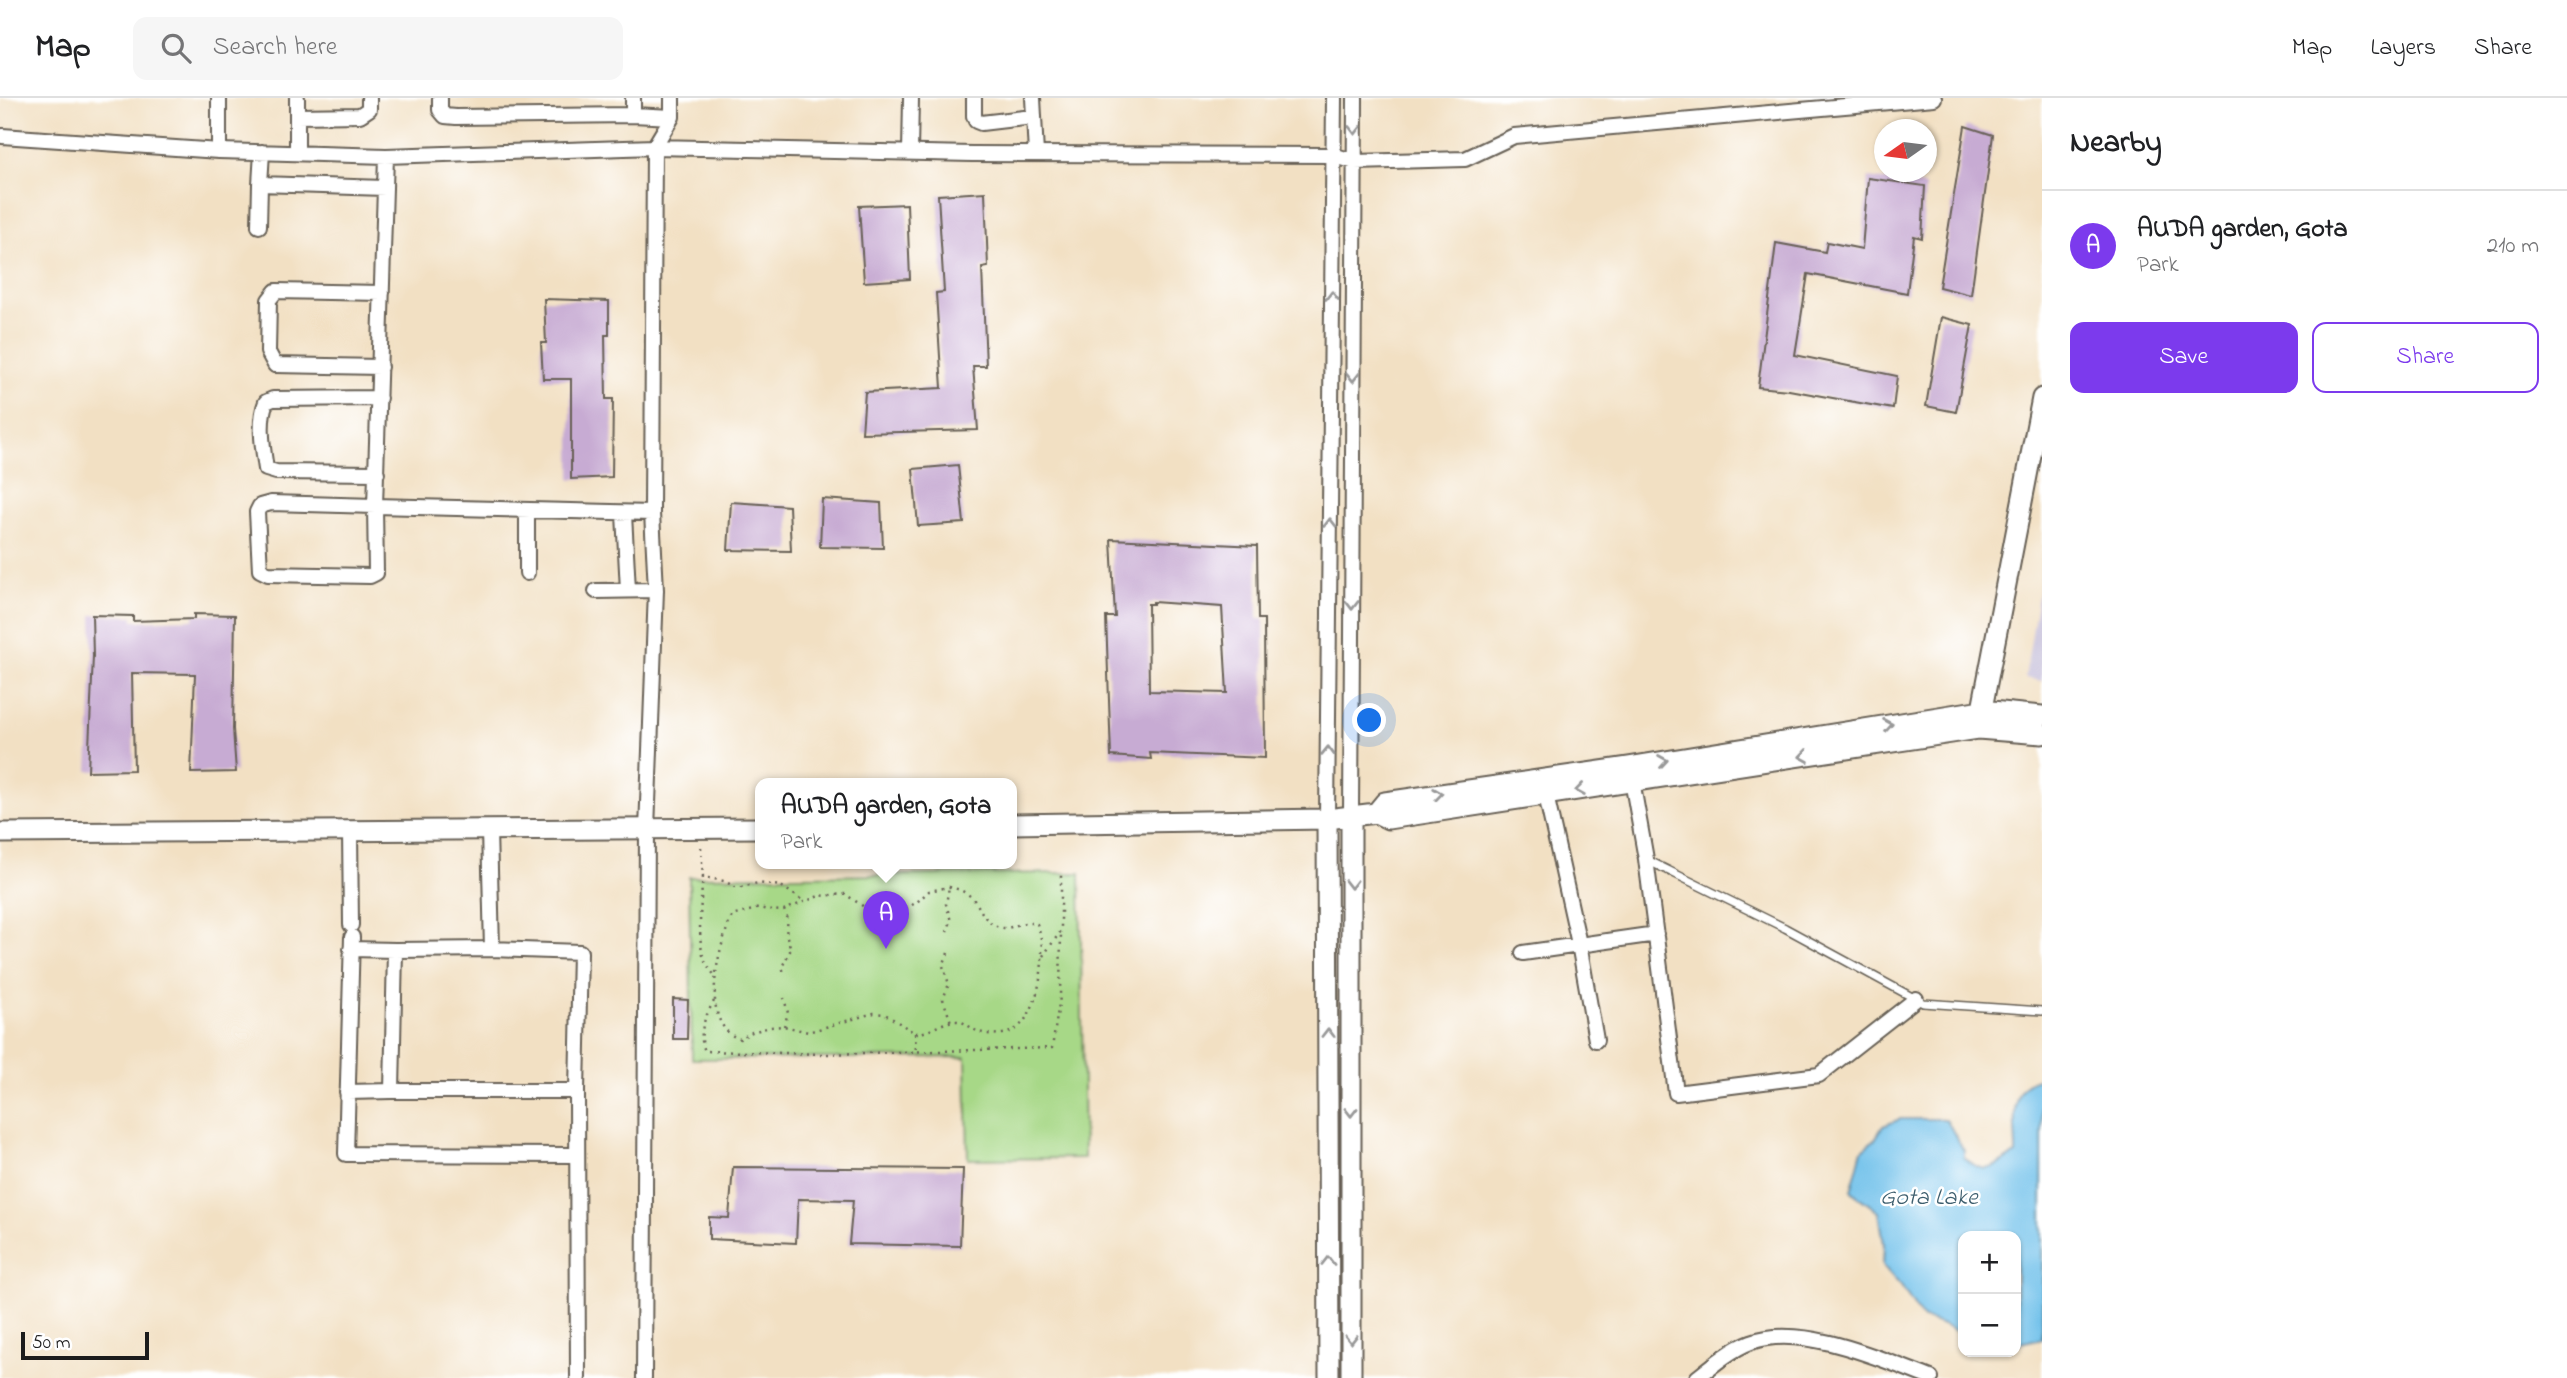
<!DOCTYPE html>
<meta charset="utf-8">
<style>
body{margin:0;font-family:"Indie Flower",sans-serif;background:#f6f6f6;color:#202124}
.controls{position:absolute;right:21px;bottom:21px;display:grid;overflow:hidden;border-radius:14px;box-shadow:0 2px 5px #0004}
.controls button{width:63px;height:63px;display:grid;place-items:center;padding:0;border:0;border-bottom:2px solid #e0e0e0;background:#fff;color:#202124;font:35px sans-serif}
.compass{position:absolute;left:1874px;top:21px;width:63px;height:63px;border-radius:50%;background:#fff;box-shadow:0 2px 5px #0004;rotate:256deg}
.scale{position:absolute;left:21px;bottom:18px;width:128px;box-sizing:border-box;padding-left:7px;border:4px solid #1c1c1c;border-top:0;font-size:19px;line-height:24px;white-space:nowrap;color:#1c1c1c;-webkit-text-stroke:5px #fff;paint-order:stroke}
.you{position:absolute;left:1370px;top:623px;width:24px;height:24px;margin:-18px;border:5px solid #fff;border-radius:50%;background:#1a73e8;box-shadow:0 0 0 10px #1a73e833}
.badge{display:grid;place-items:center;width:46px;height:46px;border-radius:50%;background:#7c3aed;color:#fff;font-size:23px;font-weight:700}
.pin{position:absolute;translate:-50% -58px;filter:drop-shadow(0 2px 4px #0008)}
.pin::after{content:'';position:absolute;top:37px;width:24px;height:21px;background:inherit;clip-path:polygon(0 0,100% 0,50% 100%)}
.popup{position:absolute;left:755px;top:680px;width:262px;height:91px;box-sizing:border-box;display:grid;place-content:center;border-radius:14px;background:#fff;filter:drop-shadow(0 2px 5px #0005);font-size:23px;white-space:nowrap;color:#757577}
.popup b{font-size:26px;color:#202124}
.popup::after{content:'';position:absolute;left:50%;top:100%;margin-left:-14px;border:14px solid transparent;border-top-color:#fff}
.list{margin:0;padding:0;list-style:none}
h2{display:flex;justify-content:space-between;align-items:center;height:91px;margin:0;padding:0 28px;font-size:30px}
h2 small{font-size:23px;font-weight:400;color:#757577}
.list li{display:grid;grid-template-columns:46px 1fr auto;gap:21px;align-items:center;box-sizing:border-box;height:112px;padding:0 28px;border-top:2px solid #e0e0e0}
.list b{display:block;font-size:26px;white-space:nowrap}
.list p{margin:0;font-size:23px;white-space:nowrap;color:#757577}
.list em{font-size:23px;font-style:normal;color:#757577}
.actions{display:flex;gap:14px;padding:21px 28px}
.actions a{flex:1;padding:16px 0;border:2px solid #7c3aed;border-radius:14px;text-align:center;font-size:24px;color:#7c3aed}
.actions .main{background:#7c3aed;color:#fff}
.icon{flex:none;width:38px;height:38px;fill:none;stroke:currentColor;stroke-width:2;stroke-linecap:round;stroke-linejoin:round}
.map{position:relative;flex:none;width:2042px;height:1280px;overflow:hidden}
header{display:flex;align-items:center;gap:42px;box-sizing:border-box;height:98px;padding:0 35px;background:#fff;border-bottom:2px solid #e0e0e0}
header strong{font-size:33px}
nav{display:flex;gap:38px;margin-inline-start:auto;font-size:24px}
.search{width:490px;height:63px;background:#f6f6f6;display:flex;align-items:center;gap:18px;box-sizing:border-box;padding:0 24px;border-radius:14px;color:#757577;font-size:26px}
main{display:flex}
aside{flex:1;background:#fff}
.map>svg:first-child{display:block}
</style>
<header>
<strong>Map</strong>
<div class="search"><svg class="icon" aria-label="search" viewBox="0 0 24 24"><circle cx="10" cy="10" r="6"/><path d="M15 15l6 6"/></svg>Search here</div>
<nav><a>Map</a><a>Layers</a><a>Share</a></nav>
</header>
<main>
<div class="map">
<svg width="2042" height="1280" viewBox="0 0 2042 1280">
<rect width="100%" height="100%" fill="#fff"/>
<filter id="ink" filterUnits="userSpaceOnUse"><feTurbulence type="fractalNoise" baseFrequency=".0143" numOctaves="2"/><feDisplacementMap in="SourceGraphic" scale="14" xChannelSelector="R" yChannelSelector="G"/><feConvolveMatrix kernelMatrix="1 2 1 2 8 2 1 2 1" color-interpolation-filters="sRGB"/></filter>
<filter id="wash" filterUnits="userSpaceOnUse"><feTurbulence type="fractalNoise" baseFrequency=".00686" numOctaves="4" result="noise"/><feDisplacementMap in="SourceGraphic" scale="28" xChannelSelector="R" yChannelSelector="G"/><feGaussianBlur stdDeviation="1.57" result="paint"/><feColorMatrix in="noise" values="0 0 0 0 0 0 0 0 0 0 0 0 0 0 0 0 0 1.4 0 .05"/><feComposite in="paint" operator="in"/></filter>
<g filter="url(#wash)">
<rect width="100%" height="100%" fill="#f2e0c3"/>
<path fill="#c6c0da" d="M 2042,472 L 2042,583 L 2025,580 Z"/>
<path fill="#a7d887" stroke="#627a52" stroke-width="2" d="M 1080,775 L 1084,1060 L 968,1061 L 966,959 L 692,961 L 689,779 Z"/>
<path fill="#6ec0ea" stroke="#456e83" stroke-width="2" d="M 2042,980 L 2042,1240 L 2016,1246 L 2016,1138 L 1963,1138 L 1963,1236 C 1949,1231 1938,1223 1923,1221 L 1901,1188 L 1883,1168 L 1884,1146 L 1879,1114 L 1851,1093 L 1862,1052 L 1875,1041 L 1883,1028 L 1900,1021 L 1946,1021 L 1964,1053 L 1964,1059 C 1986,1080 1992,1069 2016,1056 C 2017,1029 2004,986 2042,980 Z"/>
<g id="blocks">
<path fill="#c7abd3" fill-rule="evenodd" d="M 1965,28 L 1993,37 L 1971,197 L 1939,189 Z
M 1868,80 L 1925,88 L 1922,140 L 1914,138 L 1907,195 L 1808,176 L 1795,257 L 1897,278 L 1893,311 L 1789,292 L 1758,289 L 1776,145 L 1825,154 L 1827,144 L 1862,151 Z
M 985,94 L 988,169 L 982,170 L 986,268 L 973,268 L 978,332 L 862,335 L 865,294 L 942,290 L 936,195 L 944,194 L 938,97 Z
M 907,106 L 910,181 L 864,184 L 859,108 Z
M 544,201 L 609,203 L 609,237 L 605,237 L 606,301 L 613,301 L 612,379 L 571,381 L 571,281 L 543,281 L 541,245 L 546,245 Z
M 1941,219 L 1972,227 L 1956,314 L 1926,308 Z
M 958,367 L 964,425 L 918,428 L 913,371 Z
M 822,401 L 881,405 L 883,450 L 820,449 Z
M 731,404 L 789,408 L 791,453 L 728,452 Z
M 1111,441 L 1257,448 L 1258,521 L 1264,521 L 1265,660 L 1150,655 L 1151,661 L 1111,658 L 1106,519 L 1115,519 ZM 1153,504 L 1222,509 L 1227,595 L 1149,593 L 1148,506 L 1153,506 Z
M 194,516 L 235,517 L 233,631 L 236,674 L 191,675 L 195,576 L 132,575 L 134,672 L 88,673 L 93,558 L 92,517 L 133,518 L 133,523 L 194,521 Z
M 673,901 L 688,902 L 687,941 L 673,941 Z
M 733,1069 L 963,1071 L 960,1148 L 849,1146 L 853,1102 L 798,1101 L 796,1145 L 709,1141 L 709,1119 L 729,1120 Z"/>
</g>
</g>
<g filter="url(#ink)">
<use href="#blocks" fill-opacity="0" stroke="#676156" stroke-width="2"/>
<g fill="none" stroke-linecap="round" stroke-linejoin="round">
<g stroke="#676156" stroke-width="10">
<path id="lane" d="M 1647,762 L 1785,830 L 1923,905 L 2042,913"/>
</g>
<g stroke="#676156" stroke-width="18">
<path id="street" d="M 219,0 L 219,53
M 440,0 L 440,12 L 445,18 L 456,19 L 633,17 L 633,0
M 974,0 L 974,18 L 976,23 L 981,25 L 1033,19
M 1033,0 L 1036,56
M 633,17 L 672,19
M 297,18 L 360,17 L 369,11 L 369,0
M 2,38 L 219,53 L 386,58 L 654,49 L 972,56 L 1333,57 L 1355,64 L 1465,61 L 1514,38 L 1934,0
M 262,54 L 260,86 L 385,90
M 297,55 L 297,0
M 910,55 L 911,0
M 386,58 L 375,408 L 652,415
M 259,128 L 260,86
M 380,269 L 275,267 L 268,254 L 269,202 L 276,193 L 382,195
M 377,375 L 276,374 L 266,371 C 263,351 258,323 266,304 L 273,301 L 379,300
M 271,405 L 375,408 L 376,475 L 370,478 L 268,476 L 260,472 L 257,414 L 260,408 Z
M 527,413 L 527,475
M 624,416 L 628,492
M 596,493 L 656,492
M 1631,677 L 1646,761 L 1676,995 L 1819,977 L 1916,901
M 1546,697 L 1579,846 L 1596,942
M 1351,718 L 1355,0
M 1327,721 L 1334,0
M 350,732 L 351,827
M 489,732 L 492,851 L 580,854 L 577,993 L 392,993 L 395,852 L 492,851
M 352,839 L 346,1056 L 577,1057
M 351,851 L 395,852
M 1523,855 L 1656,836
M 577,993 L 578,1280
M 347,994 L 392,993
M 644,1280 L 647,732 L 656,492 L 652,415 L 654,49 L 672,19 L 672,0
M 1697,1280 C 1713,1267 1732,1251 1751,1244 C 1802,1225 1883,1262 1931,1280"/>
</g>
<g stroke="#676156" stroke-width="23">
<path id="secondary" d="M 1980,621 L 2042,300
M 1376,715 L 1385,704 L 1629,669 L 1982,612 L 2042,618
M 1327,721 L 1329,1280
M 1012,726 L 1327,721 L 1376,715 L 1388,721 L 1978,631 L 2042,636
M 0,735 L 760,730
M 1351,1280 L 1351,718"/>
</g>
<path stroke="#676156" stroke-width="2.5" stroke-dasharray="2 5" stroke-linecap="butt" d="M 701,749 L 703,779 L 724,783 L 737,790 L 758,785 L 781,788 L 805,804
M 703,779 C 701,797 697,843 704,860 C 706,867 712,873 716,880
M 949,789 C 986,796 974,821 999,829 C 1008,832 1012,828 1021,826 C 1026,824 1032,825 1037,826 C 1049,852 1040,927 1007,935 C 999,937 987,937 980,934 C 971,932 966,923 956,923 C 941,923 930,936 915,935 L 885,916 L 874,915 L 808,934 L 784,928 L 770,929 L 752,934 L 740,941 C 697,927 719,847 732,818 L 759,810 L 772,813 L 784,812 L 819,798 L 845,796 L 876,817 L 886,817 L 902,813 L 917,804 L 929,793 Z
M 784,812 L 788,821 L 786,836 L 791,851 L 782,869 L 785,877
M 947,834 L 951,823 L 946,806 L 949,789
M 948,855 L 943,868 L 949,886 L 943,901 L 951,924
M 1043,858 L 1061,833 L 1061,776
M 714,903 C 705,919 697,935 705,953 L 825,956 L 1052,950 L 1060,899 L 1061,833
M 784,928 L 788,915 L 784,900
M 915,935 L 916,954"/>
<use href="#lane" stroke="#fff" stroke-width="7"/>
<use href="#street" stroke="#fff" stroke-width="14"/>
<use href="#secondary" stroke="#fff" stroke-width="19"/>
</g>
<defs><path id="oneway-chevron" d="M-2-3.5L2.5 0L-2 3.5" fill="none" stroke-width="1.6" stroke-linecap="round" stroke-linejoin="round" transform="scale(1.75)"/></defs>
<g stroke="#999">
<use href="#oneway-chevron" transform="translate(1355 32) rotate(90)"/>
<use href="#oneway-chevron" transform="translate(1332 198) rotate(-90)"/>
<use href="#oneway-chevron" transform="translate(1353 279) rotate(90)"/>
<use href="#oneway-chevron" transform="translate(1330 425) rotate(-90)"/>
<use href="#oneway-chevron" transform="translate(1352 507) rotate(90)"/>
<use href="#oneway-chevron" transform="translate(1888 627) rotate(-9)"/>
<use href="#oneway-chevron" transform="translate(1328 653) rotate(-89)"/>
<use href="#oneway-chevron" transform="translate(1804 658) rotate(171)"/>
<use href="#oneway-chevron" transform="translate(1663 663) rotate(-9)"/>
<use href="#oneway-chevron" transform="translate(1580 692) rotate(172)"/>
<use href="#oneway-chevron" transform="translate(1438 696) rotate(-8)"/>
<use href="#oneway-chevron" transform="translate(1351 786) rotate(90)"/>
<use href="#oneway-chevron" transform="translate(1328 935) rotate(-90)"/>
<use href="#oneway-chevron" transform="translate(1351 1014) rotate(90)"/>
<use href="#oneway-chevron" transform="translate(1328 1163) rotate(-90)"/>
<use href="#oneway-chevron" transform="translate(1351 1241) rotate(90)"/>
</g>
</g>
<g text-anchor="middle" stroke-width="5" stroke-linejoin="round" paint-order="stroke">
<g font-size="24" font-style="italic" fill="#3d5e6e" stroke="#fff">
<text x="1929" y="1106">Gota Lake</text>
</g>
</g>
</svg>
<div class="controls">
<button>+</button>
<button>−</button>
</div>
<svg class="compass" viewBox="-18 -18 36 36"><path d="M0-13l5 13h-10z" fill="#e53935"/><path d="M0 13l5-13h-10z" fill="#757577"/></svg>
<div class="scale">50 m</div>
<div class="you"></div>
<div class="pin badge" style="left:886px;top:851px">A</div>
<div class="popup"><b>AUDA garden, Gota</b>Park</div>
</div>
<aside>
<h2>Nearby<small></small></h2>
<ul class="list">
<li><span class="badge">A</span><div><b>AUDA garden, Gota</b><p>Park</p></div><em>210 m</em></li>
</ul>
<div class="actions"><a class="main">Save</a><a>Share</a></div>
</aside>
</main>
